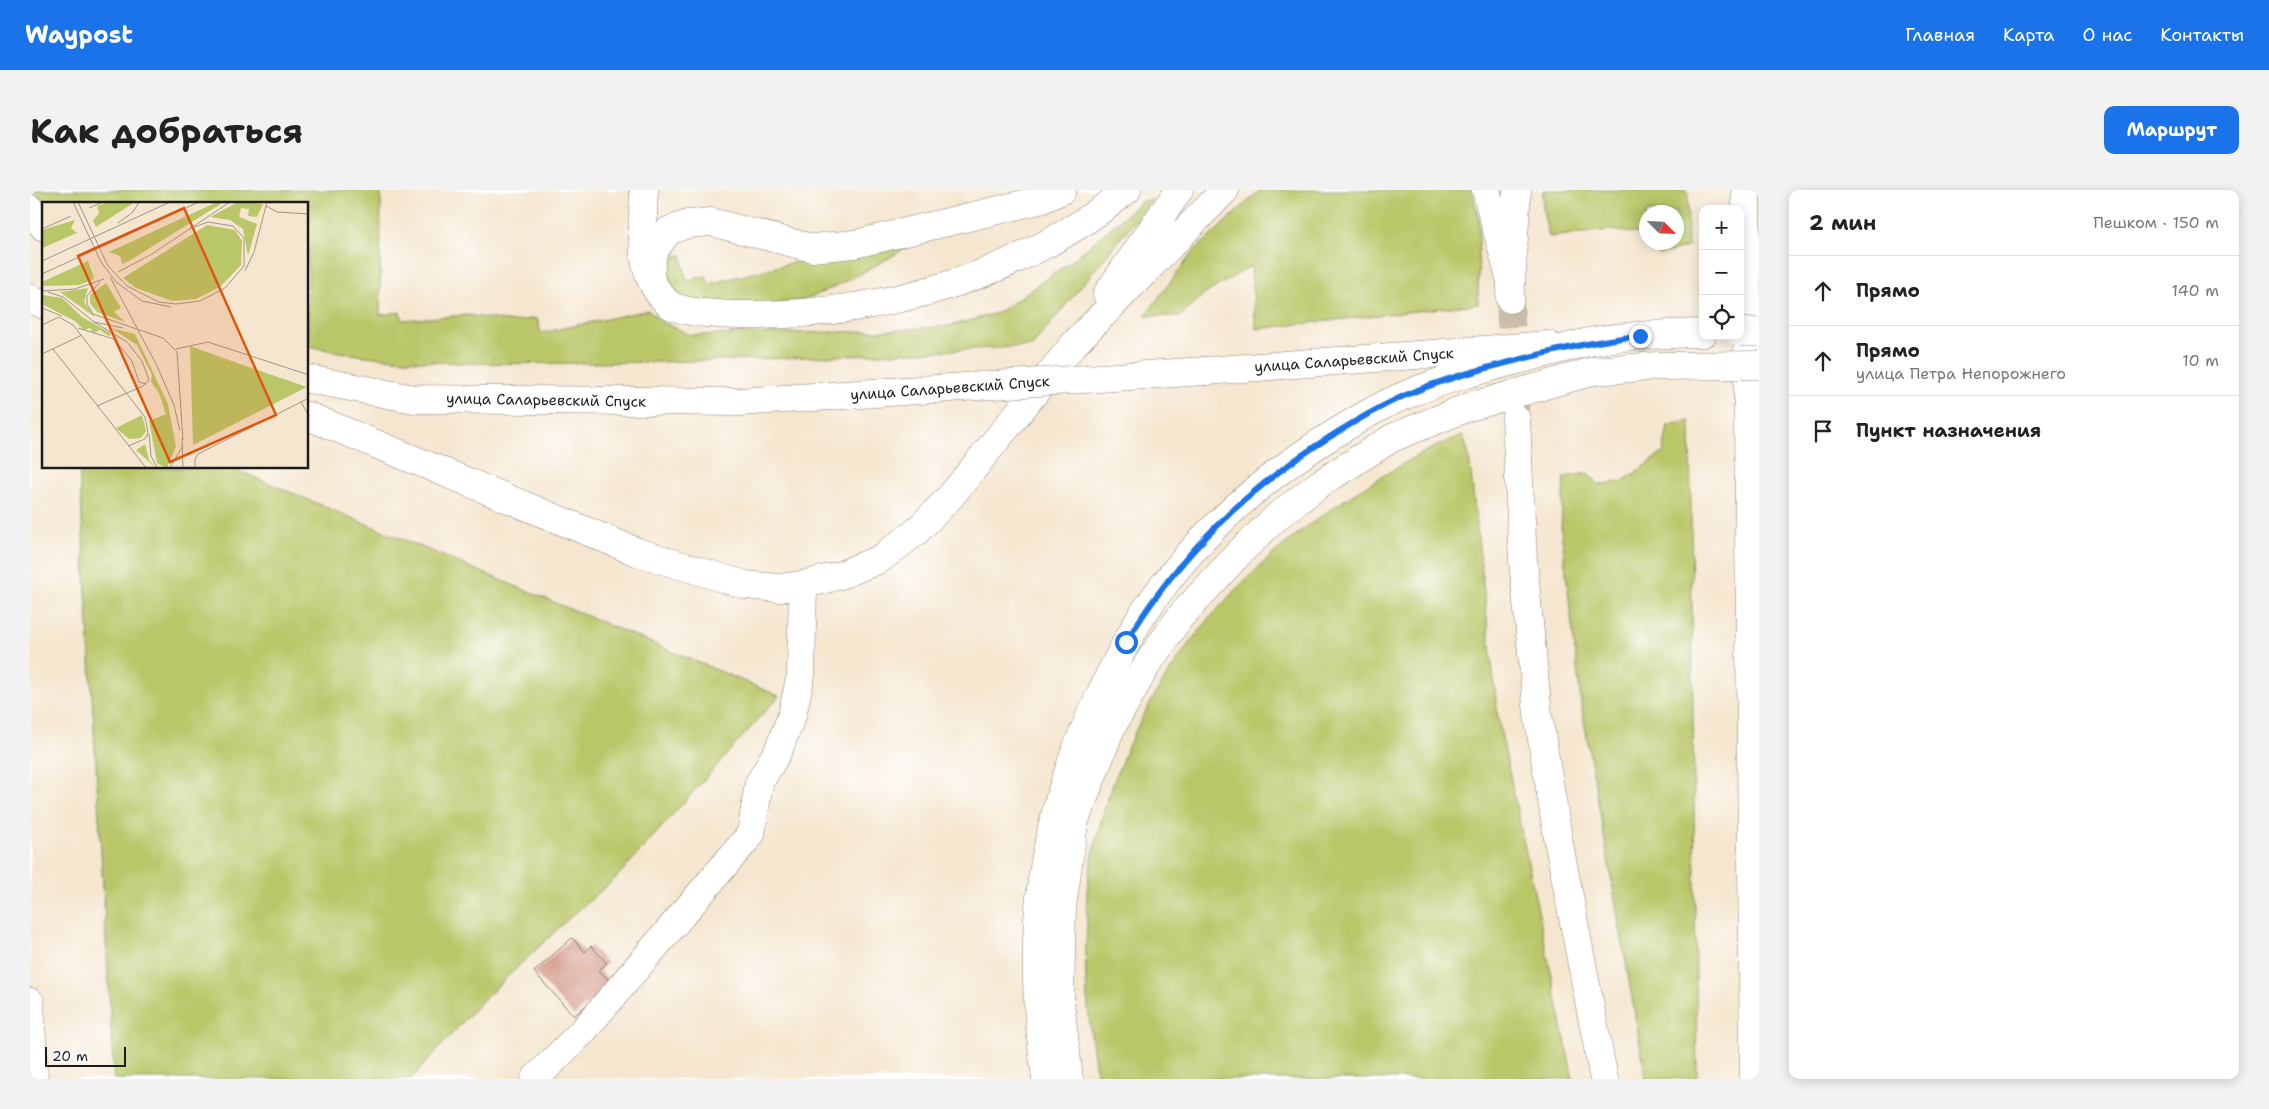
<!DOCTYPE html>
<html lang="ru">
<meta charset="utf-8">
<style>
body{margin:0;font-family:"Shantell Sans",sans-serif;background:#f2f2f2;color:#222}
.controls{position:absolute;right:15px;top:15px;display:grid;overflow:hidden;border-radius:10px;box-shadow:0 2px 12px #0003}
.controls button{width:45px;height:45px;display:grid;place-items:center;padding:0;border:0;border-bottom:1px solid #e0e0e0;background:#fff;color:#222;font:25px sans-serif}
.compass{position:absolute;left:1609px;top:15px;width:45px;height:45px;border-radius:50%;background:#fff;box-shadow:0 2px 12px #0003;rotate:114deg}
.scale{position:absolute;left:15px;bottom:12px;width:81px;box-sizing:border-box;padding-left:5px;border:2px solid #1c1c1c;border-top:0;font-size:14px;line-height:18px;white-space:nowrap;color:#1c1c1c;-webkit-text-stroke:4px #fff;paint-order:stroke}
.stop{position:absolute;width:15px;height:15px;margin:-11px;border:4px solid #1a73e8;border-radius:50%;background:#fff}
.stop.end{background:#1a73e8;border-color:#fff;box-shadow:0 1px 5px #0008}
.list{margin:0;padding:0;list-style:none}
h2{display:flex;justify-content:space-between;align-items:center;height:65px;margin:0;padding:0 20px;font-size:21px}
h2 small{font-size:16px;font-weight:400;color:#767676}
.list li{display:grid;grid-template-columns:32px 1fr auto;gap:15px;align-items:center;box-sizing:border-box;height:70px;padding:0 20px;border-top:1px solid #e0e0e0}
.list b{display:block;font-size:19px;white-space:nowrap}
.list p{margin:0;font-size:16px;white-space:nowrap;color:#767676}
.list em{font-size:16px;font-style:normal;color:#767676}
.icon{flex:none;width:28px;height:28px;fill:none;stroke:currentColor;stroke-width:2;stroke-linecap:round;stroke-linejoin:round}
.map{position:relative;flex:none;width:1729px;height:889px;overflow:hidden;border-radius:10px}
header{display:flex;align-items:center;gap:30px;box-sizing:border-box;height:70px;padding:0 25px;background:#1a73e8;color:#fff}
header strong{font-size:24px}
nav{display:flex;gap:28px;margin-inline-start:auto;font-size:18px}
.intro{display:flex;align-items:center;justify-content:space-between;box-sizing:border-box;height:120px;padding:0 30px}
h1{margin:0;font-size:35px}
.button{padding:12px 22px;border-radius:10px;background:#1a73e8;color:#fff;font-size:18px;font-weight:700}
main{display:flex;gap:30px;padding:0 30px}
aside{flex:1;background:#fff;border-radius:10px;box-shadow:0 2px 12px #0003}
.map>svg:first-child{display:block}
</style>
<header>
<strong>Waypost</strong>
<nav><a>Главная</a><a>Карта</a><a>О нас</a><a>Контакты</a></nav>
</header>
<div class="intro"><h1>Как добраться</h1><a class="button">Маршрут</a></div>
<main>
<div class="map">
<svg width="1729" height="889" viewBox="0 0 1729 889">
<rect width="100%" height="100%" fill="#fff"/>
<filter id="ink" filterUnits="userSpaceOnUse"><feTurbulence type="fractalNoise" baseFrequency=".02" numOctaves="2"/><feDisplacementMap in="SourceGraphic" scale="10" xChannelSelector="R" yChannelSelector="G"/><feConvolveMatrix kernelMatrix="1 2 1 2 8 2 1 2 1" color-interpolation-filters="sRGB"/></filter>
<filter id="wash" filterUnits="userSpaceOnUse"><feTurbulence type="fractalNoise" baseFrequency=".0096" numOctaves="4" result="noise"/><feDisplacementMap in="SourceGraphic" scale="20" xChannelSelector="R" yChannelSelector="G"/><feGaussianBlur stdDeviation="1.12" result="paint"/><feColorMatrix in="noise" values="0 0 0 0 0 0 0 0 0 0 0 0 0 0 0 0 0 1.4 0 .05"/><feComposite in="paint" operator="in"/></filter>
<g filter="url(#wash)">
<rect width="100%" height="100%" fill="#f5e6cf"/>
<path fill="#b9c769" stroke="#6a7242" d="M 2,0 L 351,0 L 350,125 L 370,122 L 373,130 L 437,125 L 483,132 L 507,128 L 511,143 L 618,120 L 632,132 L 661,145 L 847,141 L 920,136 L 967,123 L 1039,73 L 1112,11 L 1122,10 L 1002,156 C 854,164 705,172 556,173 C 463,174 369,176 278,156 L 278,14 L 14,14 Z
M 1230,0 L 1442,0 L 1449,30 L 1448,114 L 1226,139 L 1221,76 L 1173,105 L 1151,126 L 1115,126 L 1163,62 Z
M 1513,0 L 1658,0 L 1658,57 L 1629,65 L 1618,53 L 1646,52 L 1646,22 L 1616,22 L 1616,51 L 1611,44 L 1580,40 L 1519,47 L 1513,21 Z
M 891,40 C 890,43 889,48 886,50 C 875,62 788,107 772,110 C 744,115 676,123 652,109 C 639,101 634,83 632,69 L 652,65 L 656,90 L 676,86 L 679,94 Z
M 1660,231 L 1667,889 L 1616,889 L 1551,513 L 1531,339 L 1534,287 L 1558,283 L 1570,295 L 1593,291 L 1633,263 L 1638,235 Z
M 1433,245 L 1439,266 L 1468,528 L 1543,889 L 1067,889 C 1063,856 1057,822 1056,788 C 1055,771 1056,753 1057,735 C 1057,721 1056,705 1058,691 C 1085,519 1193,382 1340,294 C 1370,275 1400,257 1433,245 Z
M 49,278 L 202,278 L 749,506 L 587,687 L 537,730 L 450,813 L 381,889 L 84,889 Z"/>
<g id="blocks">
<path fill="#d39888" d="M 542,748 L 555,762 L 561,756 L 577,773 L 569,780 L 581,793 L 544,826 L 504,782 Z"/>
</g>
</g>
<g filter="url(#ink)">
<use href="#blocks" fill-opacity="0" stroke="#888176" stroke-width="1"/>
<g fill="none" stroke-linecap="round" stroke-linejoin="round">
<path stroke="#cabeab" stroke-width="28" stroke-dasharray="28 14" stroke-linecap="butt" d="M 1480,109 L 1486,227"/>
<g stroke="#888176" stroke-width="29">
<path id="minor" d="M 614,0 C 613,38 606,86 639,114 C 649,123 698,125 713,125 C 849,126 990,88 1097,0
M 1456,0 L 1480,88
M 0,19 L 14,37
M 620,84 L 623,62 L 638,41 L 658,34 L 681,32 L 782,58 L 825,54 L 1010,10 L 1032,0
M 1077,104 L 1149,0
M 0,108 L 14,115
M 1175,181 L 1518,155
M 278,189 L 384,209 L 709,212
M 278,226 L 607,362 L 715,395 L 749,398 L 773,395 L 811,385 L 850,369 L 886,342 L 921,306 L 1044,154 L 1195,0
M 0,812 L 4,889
M 505,889 L 553,841 L 721,644 L 729,593 L 748,561 L 762,525 L 771,485 L 773,395"/>
</g>
<g stroke="#888176" stroke-width="29">
<path id="major" d="M 1480,109 L 1487,0
M 1486,229 L 1493,371 L 1508,525 L 1529,654 L 1574,889
M 1016,889 C 1010,844 1005,798 1007,752 C 1009,665 1032,583 1070,505 C 1083,478 1096,450 1113,424 C 1163,349 1230,289 1307,242 C 1330,228 1353,214 1378,204 C 1419,187 1461,177 1503,166 C 1524,161 1544,155 1564,151 C 1600,145 1637,144 1673,143
M 1039,889 L 1030,812 L 1032,717 L 1044,633 L 1081,538 L 1118,473 L 1150,427 L 1212,360 L 1249,325 L 1291,293 L 1362,248 L 1436,218 L 1564,181"/>
</g>
<g stroke="#888176" stroke-width="29">
<path id="highway" d="M 1716,0 L 1724,889"/>
</g>
<use href="#minor" stroke="#fff" stroke-width="28"/>
<use href="#major" stroke="#fff" stroke-width="28"/>
<use href="#highway" stroke="#fff" stroke-width="28"/>
<g stroke="#888176" stroke-width="29" stroke-linecap="butt">
<path id="minor-bridge" d="M 709,212 L 1175,181"/>
</g>
<g stroke="#888176" stroke-width="29" stroke-linecap="butt">
<path id="major-bridge" d="M 1710,142 L 1729,142
M 1564,181 L 1627,176 L 1729,175"/>
</g>
<use href="#minor-bridge" stroke="#fff" stroke-width="28"/>
<use href="#major-bridge" stroke="#fff" stroke-width="28"/>
</g>
</g>
<g fill="none" stroke-linecap="round" stroke-linejoin="round" filter="url(#ink)">
<path stroke="#1a73e8" stroke-width="6" d="M 1096,452 C 1149,364 1218,297 1306,243 C 1329,229 1352,215 1376,205 C 1413,189 1452,179 1492,169 C 1532,159 1569,150 1610,146"/>
</g>
<g text-anchor="middle" stroke-width="5" stroke-linejoin="round" paint-order="stroke">
<g font-size="15" fill="#1c1c1c" stroke="#fff">
<text transform="translate(1324 170) rotate(-4)" y="5">улица Саларьевский Спуск</text>
<text transform="translate(920 198) rotate(-4)" y="5">улица Саларьевский Спуск</text>
<text transform="translate(516 210) rotate(1)" y="5">улица Саларьевский Спуск</text>
</g>
</g>
<g transform="translate(12 12)">
<rect width="266" height="266" fill="#f5e6cf"/>
<path d="M 67,0 L 93,0 L 54,25 L 51,19 L 57,11 L 55,4 ZM 175,0 L 182,0 L 87,59 L 80,62 L 78,54 L 67,50 ZM 196,0 L 221,2 L 215,15 L 206,14 L 207,7 L 199,6 L 197,15 L 215,22 L 206,54 L 201,27 L 188,18 L 168,15 ZM 33,18 L 29,26 L 35,31 L 0,46 L 0,28 ZM 165,23 L 193,28 L 200,39 L 199,63 L 178,85 L 154,97 L 130,99 L 94,86 L 81,76 ZM 46,59 L 52,76 L 50,78 L 37,83 L 0,84 L 0,80 ZM 64,81 L 79,106 L 72,110 L 83,120 L 55,110 L 48,101 L 48,93 ZM 46,86 L 42,100 L 53,115 L 18,90 ZM 0,93 L 20,96 L 40,115 L 70,132 L 67,134 L 58,128 L 51,131 L 48,126 L 42,128 L 33,119 L 2,103 ZM 69,126 L 93,132 L 126,202 L 134,244 L 125,266 L 115,261 L 107,219 L 124,212 L 117,191 L 109,180 L 110,173 L 95,143 ZM 148,144 L 201,163 L 265,185 L 151,243 ZM 100,213 L 104,229 L 99,236 L 87,237 L 74,226 ZM 103,242 L 107,258 L 114,266 L 94,248 Z" fill="#b9c769"/>
<path fill="none" stroke="#9e9587" stroke-width="1" d="M 31,0 L 59,60 L 74,80 L 100,99 L 129,105M 36,0 L 66,64 L 85,84 L 117,100 L 134,102 L 158,99 L 183,86 L 202,64 L 202,36 L 191,24 L 166,20 L 147,27M 224,4 L 235,10 L 267,12M 47,6 L 61,0M 76,21 L 91,10 L 97,0M 0,27 L 29,14M 0,59 L 128,0M 203,69 L 212,50 L 225,0M 76,70 L 110,52 L 188,0M 0,72 L 157,0M 68,75 L 115,164 L 132,203 L 138,229M 58,80 L 45,94 L 45,102 L 51,112 L 121,136 L 135,150 L 141,238M 0,89 L 33,87 L 62,77M 6,90 L 21,95 L 52,120 L 81,126M 0,106 L 20,114M 52,120 L 85,140 L 100,159 L 107,178 L 101,184 L 55,204M 0,123 L 17,115 L 31,123 L 103,215 L 106,231 L 103,237 L 86,244M 36,126 L 72,137 L 90,159 L 97,180 L 104,182M 11,147 L 105,267M 134,147 L 166,140 L 267,173M 0,152 L 40,133M 259,200 L 267,214M 107,232 L 109,254 L 116,267M 140,236 L 141,267M 127,267 L 141,244M 153,267 L 153,257 L 156,252 L 267,196"/>
<path fill="#de560d" fill-opacity="0.15" stroke="#de560d" stroke-width="2.5" d="M 142,6 L 234,213 L 128,260 L 36,54 Z"/>
<rect width="266" height="266" fill="none" stroke="#1c1c1c" stroke-width="2.5"/>
</g>
</svg>
<div class="controls">
<button>+</button>
<button>−</button>
<button><svg class="icon" aria-label="locate" viewBox="0 0 24 24"><circle cx="12" cy="12" r="6"/><path d="M12 2v4M12 18v4M2 12h4M18 12h4"/></svg></button>
</div>
<svg class="compass" viewBox="-18 -18 36 36"><path d="M0-13l5 13h-10z" fill="#e53935"/><path d="M0 13l5-13h-10z" fill="#767676"/></svg>
<div class="scale">20 m</div>
<div class="stop" style="left:1096px;top:452px"></div>
<div class="stop end" style="left:1610px;top:146px"></div>
</div>
<aside>
<h2>2 мин<small>Пешком · 150 m</small></h2>
<ul class="list">
<li><svg class="icon" aria-label="ahead" viewBox="0 0 24 24"><path d="M12 20V5M6 11l6-6 6 6"/></svg><div><b>Прямо</b></div><em>140 m</em></li>
<li><svg class="icon" aria-label="ahead" viewBox="0 0 24 24"><path d="M12 20V5M6 11l6-6 6 6"/></svg><div><b>Прямо</b><p>улица Петра Непорожнего</p></div><em>10 m</em></li>
<li><svg class="icon" aria-label="arrive" viewBox="0 0 24 24"><path d="M6 21V4h12l-3 4 3 4H6"/></svg><div><b>Пункт назначения</b></div></li>
</ul>
</aside>
</main>
